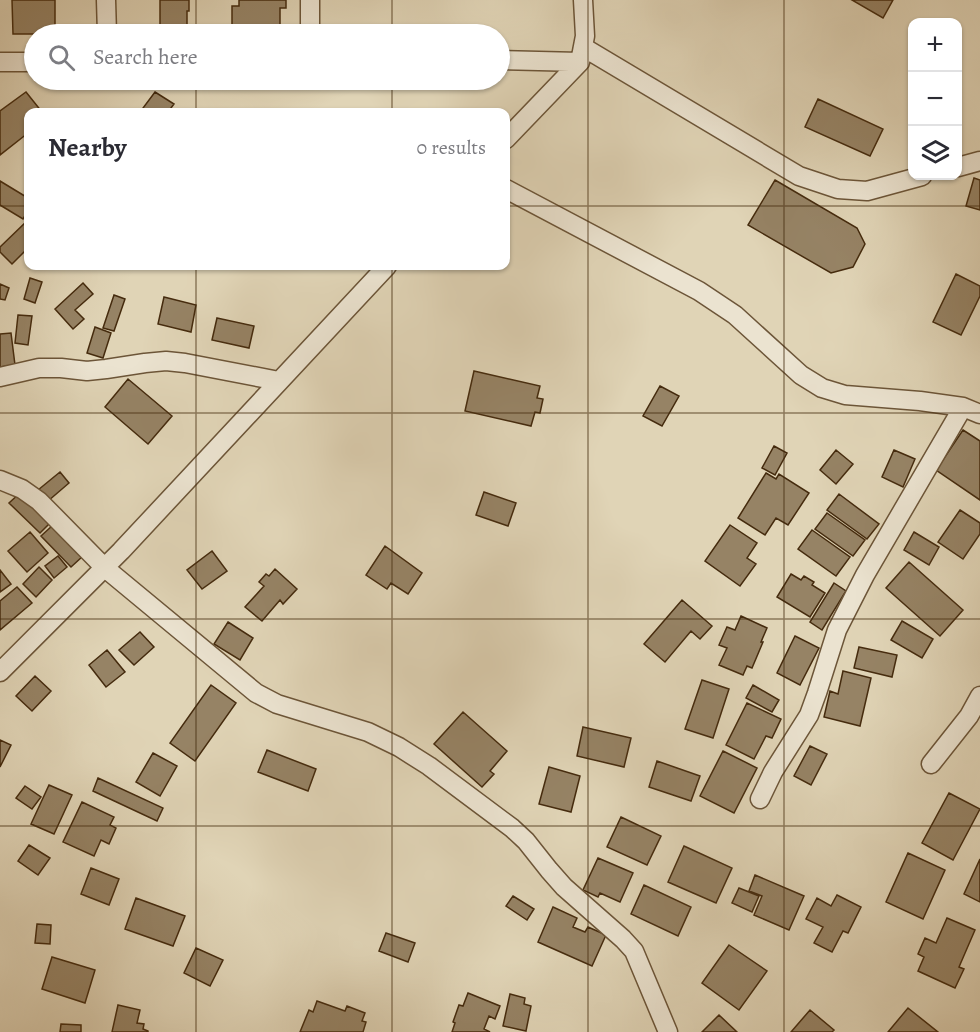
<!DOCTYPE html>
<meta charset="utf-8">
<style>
body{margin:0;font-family:Alegreya,serif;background:#f2f2f3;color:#2b2b33}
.controls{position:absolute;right:18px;top:18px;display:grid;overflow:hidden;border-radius:12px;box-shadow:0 2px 4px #0004}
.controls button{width:54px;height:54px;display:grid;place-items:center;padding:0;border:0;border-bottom:2px solid #e1e1e2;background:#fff;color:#2b2b33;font:30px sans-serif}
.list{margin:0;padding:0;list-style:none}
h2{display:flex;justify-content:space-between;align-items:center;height:78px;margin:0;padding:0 24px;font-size:26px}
h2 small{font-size:20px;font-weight:400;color:#7c7c81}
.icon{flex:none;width:33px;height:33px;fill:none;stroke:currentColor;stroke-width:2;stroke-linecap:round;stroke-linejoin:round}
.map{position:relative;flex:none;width:980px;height:1032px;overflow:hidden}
.search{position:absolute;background:#fff;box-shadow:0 2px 4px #0004;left:24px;top:24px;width:486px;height:66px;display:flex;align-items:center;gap:15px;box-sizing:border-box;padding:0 21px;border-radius:33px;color:#7c7c81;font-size:22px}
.panel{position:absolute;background:#fff;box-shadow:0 2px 4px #0004;left:24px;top:108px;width:486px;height:162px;border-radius:12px}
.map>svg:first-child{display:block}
</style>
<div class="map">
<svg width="980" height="1032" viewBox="0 0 980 1032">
<rect width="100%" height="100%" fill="#e0d4b6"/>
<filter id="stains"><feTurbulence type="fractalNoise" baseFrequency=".00333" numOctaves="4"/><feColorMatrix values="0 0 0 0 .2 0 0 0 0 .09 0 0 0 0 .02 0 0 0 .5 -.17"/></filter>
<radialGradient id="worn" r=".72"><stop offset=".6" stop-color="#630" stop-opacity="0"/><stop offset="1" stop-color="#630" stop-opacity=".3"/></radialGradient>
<path fill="#968365" stroke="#452b0e" stroke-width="1.5" d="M 12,0 L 55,0 L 55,34 L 13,34 Z
M 160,0 L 189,0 L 189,11 L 187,11 L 187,31 L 160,31 Z
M 239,0 L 286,0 L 286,8 L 280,8 L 280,26 L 232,26 L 232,6 L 239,6 Z
M 852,0 L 893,0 L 883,18 Z
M 26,92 L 42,112 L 28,112 L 28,133 L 0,155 L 0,111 Z
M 155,92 L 174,104 L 168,112 L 149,112 L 143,108 Z
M 818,99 L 883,129 L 870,156 L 805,127 Z
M 974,178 L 980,180 L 980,210 L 966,206 Z
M 775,180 L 857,228 L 865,244 L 853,267 L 831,273 L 748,225 Z
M 0,181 L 28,198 L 28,211 L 23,219 L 0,205 Z
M 25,223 L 28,227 L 28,248 L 12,264 L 0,252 L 0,247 Z
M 956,274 L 980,286 L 980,296 L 961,335 L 933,322 Z
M 30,278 L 42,282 L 35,303 L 24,299 Z
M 83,283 L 93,294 L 75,310 L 84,319 L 73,329 L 55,309 Z
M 0,284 L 9,288 L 5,300 L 0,299 Z
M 114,295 L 125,299 L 114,331 L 103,328 Z
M 164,297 L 196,305 L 191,332 L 158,324 Z
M 18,315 L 32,316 L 28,345 L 15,343 Z
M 217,318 L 254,326 L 249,348 L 212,340 Z
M 95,327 L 111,333 L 103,358 L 87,353 Z
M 11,333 L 15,365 L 0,367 L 0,334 Z
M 474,371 L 540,386 L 537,398 L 543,399 L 540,413 L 535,412 L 531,426 L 465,411 Z
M 128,379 L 172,416 L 148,444 L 105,407 Z
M 660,386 L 679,396 L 662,426 L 643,416 Z
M 963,430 L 980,441 L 980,500 L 936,470 Z
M 774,446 L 787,453 L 775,475 L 762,468 Z
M 836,450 L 853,464 L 836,484 L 820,470 Z
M 894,450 L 915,459 L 903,487 L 882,477 Z
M 60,472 L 69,483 L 48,501 L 38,490 Z
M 766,473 L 776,479 L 779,474 L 809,493 L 788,525 L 776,518 L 765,535 L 738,518 Z
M 21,492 L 51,522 L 40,533 L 9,503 Z
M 484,492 L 516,503 L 508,526 L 476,515 Z
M 839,494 L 879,524 L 867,539 L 827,510 Z
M 960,510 L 980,523 L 980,534 L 963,559 L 938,542 Z
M 827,513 L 865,540 L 853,556 L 815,529 Z
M 53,525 L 83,556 L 71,567 L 41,536 Z
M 730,525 L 757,543 L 747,558 L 756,564 L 740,586 L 705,561 Z
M 812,530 L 850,557 L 836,576 L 798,549 Z
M 30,532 L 48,553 L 27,572 L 8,551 Z
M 914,532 L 939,547 L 929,565 L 904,550 Z
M 385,546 L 422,573 L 408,594 L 391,583 L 387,589 L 366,575 Z
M 212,551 L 227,571 L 202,589 L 187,570 Z
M 58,556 L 67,567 L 54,578 L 45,566 Z
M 909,562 L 963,610 L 940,636 L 886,588 Z
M 39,567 L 52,580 L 36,597 L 23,584 Z
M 275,569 L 297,589 L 283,604 L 280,600 L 262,621 L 245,607 L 264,586 L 259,582 L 266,574 L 269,576 Z
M 0,570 L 11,584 L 0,592 Z
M 791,574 L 801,580 L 804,576 L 814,582 L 812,585 L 825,593 L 810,617 L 777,597 Z
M 834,583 L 846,591 L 822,630 L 810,622 Z
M 17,587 L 32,603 L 0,630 L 0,601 Z
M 682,600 L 712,626 L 700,639 L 691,631 L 665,662 L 644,644 Z
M 741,616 L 767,628 L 761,642 L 763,642 L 752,668 L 747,666 L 743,675 L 719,665 L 727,648 L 719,645 L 727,627 L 735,630 Z
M 902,621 L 933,639 L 922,658 L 891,640 Z
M 228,622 L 253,638 L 240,660 L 214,644 Z
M 140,632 L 154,647 L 134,665 L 119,650 Z
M 795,636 L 819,648 L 800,685 L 777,673 Z
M 859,647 L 897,655 L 892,677 L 854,668 Z
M 107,650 L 125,672 L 106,687 L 89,665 Z
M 843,671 L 871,678 L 860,726 L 824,717 L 830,691 L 838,694 Z
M 35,676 L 51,691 L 32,711 L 16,696 Z
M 702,680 L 729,689 L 713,738 L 685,729 Z
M 211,685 L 236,703 L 195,761 L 170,743 Z
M 753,685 L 779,700 L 772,712 L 746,698 Z
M 747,703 L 781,719 L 772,738 L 766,736 L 754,759 L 726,745 Z
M 463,712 L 507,751 L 490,771 L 494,774 L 482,787 L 434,744 Z
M 583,727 L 631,738 L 624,767 L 577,756 Z
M 0,740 L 11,745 L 0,767 Z
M 810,746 L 827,754 L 811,785 L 794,776 Z
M 267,750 L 316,769 L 308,791 L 258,772 Z
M 723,751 L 757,768 L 734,813 L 700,796 Z
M 153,753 L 177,766 L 160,796 L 136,782 Z
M 657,761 L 700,776 L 691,801 L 649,787 Z
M 549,767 L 580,776 L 571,812 L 539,804 Z
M 98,778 L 163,808 L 157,821 L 93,791 Z
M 49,785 L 72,795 L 54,834 L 31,824 Z
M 25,786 L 41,797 L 32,809 L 16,798 Z
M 949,793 L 980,809 L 953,860 L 922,843 Z
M 82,802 L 114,817 L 110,825 L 116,828 L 109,844 L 101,840 L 94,856 L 63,842 Z
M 621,817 L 661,836 L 647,865 L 607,847 Z
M 29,845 L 50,858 L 38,875 L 18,861 Z
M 684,846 L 732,868 L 716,903 L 668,882 Z
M 908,853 L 945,870 L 923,919 L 886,902 Z
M 598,858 L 633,873 L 620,902 L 600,893 L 598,897 L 583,890 Z
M 980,859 L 980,902 L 964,894 Z
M 91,868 L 119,879 L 109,905 L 81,894 Z
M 755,875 L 804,896 L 789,930 L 754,915 L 762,896 L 749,891 Z
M 644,885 L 691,907 L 678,936 L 631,914 Z
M 739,888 L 759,896 L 752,912 L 732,903 Z
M 837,895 L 861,907 L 848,933 L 843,931 L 832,952 L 814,943 L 823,927 L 806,919 L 817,898 L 831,906 Z
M 513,896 L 534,909 L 527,920 L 506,906 Z
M 136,898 L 185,916 L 173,946 L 125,929 Z
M 553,907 L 577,918 L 573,927 L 585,932 L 588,927 L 606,935 L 592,966 L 538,942 Z
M 947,918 L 975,930 L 959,967 L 964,969 L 955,988 L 918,971 L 924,957 L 918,954 L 925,938 L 936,943 Z
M 37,924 L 51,925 L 50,944 L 35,943 Z
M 386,933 L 415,943 L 408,962 L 379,951 Z
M 729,945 L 767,971 L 739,1010 L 702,983 Z
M 196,948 L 223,960 L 210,986 L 184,973 Z
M 52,957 L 95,970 L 85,1003 L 42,989 Z
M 468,993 L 500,1006 L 495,1019 L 489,1016 L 484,1029 L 490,1032 L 452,1032 L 455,1023 L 453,1022 L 459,1005 L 463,1006 Z
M 510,994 L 525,998 L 524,1004 L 531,1006 L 526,1031 L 503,1026 Z
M 317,1001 L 345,1011 L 347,1006 L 365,1013 L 362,1021 L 366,1022 L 363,1032 L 300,1032 L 309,1010 L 313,1012 Z
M 118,1005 L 140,1010 L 137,1023 L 144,1024 L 143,1029 L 148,1031 L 148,1032 L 112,1032 Z
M 908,1008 L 938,1032 L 888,1032 Z
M 810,1010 L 834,1030 L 832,1032 L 791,1032 Z
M 719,1015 L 737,1032 L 702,1032 Z
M 61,1024 L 81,1025 L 81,1032 L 60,1032 Z"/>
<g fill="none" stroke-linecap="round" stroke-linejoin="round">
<g stroke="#6c5538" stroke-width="21">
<path id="street" d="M 106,0 L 107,34
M 310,0 L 310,34
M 583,47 L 799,176 L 838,189 L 867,191 L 922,176
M 500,60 L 580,62
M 0,62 L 34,62
M 506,139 L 580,62 L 585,36 L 583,0
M 958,167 L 980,161
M 506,189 L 699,291 L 735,315 L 801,375 L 822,388 L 845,395 L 920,401 L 963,407 L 980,414
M 0,377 L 39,368 L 61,368 L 87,371 L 106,369 L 145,363 L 166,361 L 185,363 L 279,381
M 0,480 L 22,489 L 39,501 L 105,568 L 256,693 L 277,704 L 368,732 L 399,747 L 429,766 L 512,828 L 526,841 L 549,870 L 564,887 L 623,939 L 634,951 L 668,1032
M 0,672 L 121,551 L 387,266
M 931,764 L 969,716 L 980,696
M 760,799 L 773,772 L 809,715 L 817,693 L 837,630 L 865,575 L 963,407"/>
</g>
<use href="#street" stroke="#ebe3d0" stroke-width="18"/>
</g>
<path fill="none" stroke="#452b0e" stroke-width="1.5" stroke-opacity="0.55" d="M 196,0 L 196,34M 392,0 L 392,34M 588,0 L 588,1032M 784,0 L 784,1032M 196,80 L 196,112M 392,80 L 392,112M 0,206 L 28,206M 506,206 L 980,206M 196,266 L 196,1032M 392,266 L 392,1032M 0,413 L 980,413M 0,619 L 980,619M 0,826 L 980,826"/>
<rect width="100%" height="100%" filter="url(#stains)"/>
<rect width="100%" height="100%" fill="url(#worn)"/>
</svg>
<div class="controls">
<button>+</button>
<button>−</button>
<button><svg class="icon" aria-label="layers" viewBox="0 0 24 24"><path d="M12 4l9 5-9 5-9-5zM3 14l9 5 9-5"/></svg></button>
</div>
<div class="search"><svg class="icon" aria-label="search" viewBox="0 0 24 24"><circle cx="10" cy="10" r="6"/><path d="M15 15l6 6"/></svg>Search here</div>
<section class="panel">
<h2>Nearby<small>0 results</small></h2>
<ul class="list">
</ul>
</section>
</div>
